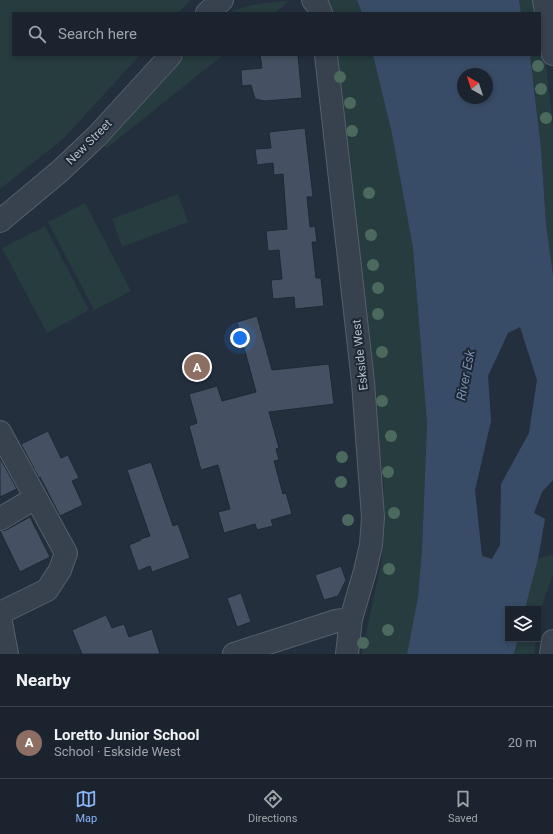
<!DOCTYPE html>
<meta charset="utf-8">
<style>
body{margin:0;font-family:Roboto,sans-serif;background:#242b36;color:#f1f3f6}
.controls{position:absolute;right:12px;bottom:12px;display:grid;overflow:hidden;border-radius:0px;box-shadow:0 2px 6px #0003}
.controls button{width:36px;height:36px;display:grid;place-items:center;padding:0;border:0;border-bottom:1px solid #39404a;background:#1b232e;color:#f1f3f6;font:20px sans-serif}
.compass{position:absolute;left:457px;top:68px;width:36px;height:36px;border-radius:50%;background:#1b232e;box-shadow:0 2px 6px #0003;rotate:321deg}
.you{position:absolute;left:240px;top:338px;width:14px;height:14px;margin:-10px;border:3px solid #fff;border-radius:50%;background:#1a73e8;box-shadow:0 0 0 6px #1a73e833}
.badge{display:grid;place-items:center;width:26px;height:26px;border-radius:50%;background:#8ab4f8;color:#fff;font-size:13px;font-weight:700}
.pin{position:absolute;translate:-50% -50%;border:2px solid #fff;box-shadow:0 1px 4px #0006}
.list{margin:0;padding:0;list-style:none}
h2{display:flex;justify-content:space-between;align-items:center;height:52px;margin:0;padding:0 16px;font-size:17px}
h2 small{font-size:13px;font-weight:400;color:#a0a4aa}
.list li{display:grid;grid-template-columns:26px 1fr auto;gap:12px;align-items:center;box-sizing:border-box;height:72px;padding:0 16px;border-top:1px solid #39404a}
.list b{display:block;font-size:15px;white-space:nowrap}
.list p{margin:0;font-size:13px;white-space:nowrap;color:#a0a4aa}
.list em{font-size:13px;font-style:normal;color:#a0a4aa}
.icon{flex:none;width:22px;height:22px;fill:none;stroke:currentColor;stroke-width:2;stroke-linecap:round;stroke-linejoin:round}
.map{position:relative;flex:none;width:553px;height:654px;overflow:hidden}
.search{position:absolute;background:#1b232e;box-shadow:0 2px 6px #0003;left:12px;right:12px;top:12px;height:44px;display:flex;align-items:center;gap:10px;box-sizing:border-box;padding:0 14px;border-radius:0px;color:#a0a4aa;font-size:15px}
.sheet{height:124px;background:#1b232e}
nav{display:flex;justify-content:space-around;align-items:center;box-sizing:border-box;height:56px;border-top:1px solid #39404a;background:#1b232e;font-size:11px;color:#a0a4aa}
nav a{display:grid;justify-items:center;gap:2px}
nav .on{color:#8ab4f8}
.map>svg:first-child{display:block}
</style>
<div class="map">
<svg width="553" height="654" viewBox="0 0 553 654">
<rect width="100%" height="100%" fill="#242f3e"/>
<path fill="#263c3f" d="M 0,0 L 190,0 L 178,13 L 13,13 L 13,55 L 140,55 L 63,139 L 0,189 Z
M 325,0 L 357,0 L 362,13 L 332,13 L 329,6 Z
M 519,0 L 535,0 L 537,13 L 521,13 Z
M 289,1 L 274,13 L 229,13 C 250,3 267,3 289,1 Z
M 540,30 L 546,64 L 553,126 L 553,275 L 546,224 L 541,148 L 530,55 L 540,55 Z
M 185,55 L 223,55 L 107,148 L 104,145 Z
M 337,55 L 373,55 L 392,134 L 413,248 L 427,424 L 422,550 L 418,597 L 407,654 L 362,654 L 368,624 L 382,559 L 384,486 L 341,99 Z
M 178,194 L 188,222 L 122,247 L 112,219 Z
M 85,203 L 131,291 L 94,310 L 48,222 Z
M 45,226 L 89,310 L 47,333 L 2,248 Z
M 553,554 L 553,575 L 541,608 L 538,628 L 538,609 L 525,609 L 538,559 Z
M 518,639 L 536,639 L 534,654 L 514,654 Z"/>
<path fill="#394c67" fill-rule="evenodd" d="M 357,0 L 519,0 L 521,13 L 362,13 Z
M 373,55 L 530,55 L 541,148 L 546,224 L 553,275 L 553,480 L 542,492 L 534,513 L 545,519 L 538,559 L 525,609 L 508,609 L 508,639 L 518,639 L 514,654 L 407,654 L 418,597 L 422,550 L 427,424 L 413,248 L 392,134 ZM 463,74 L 487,74 L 487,98 L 463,98 ZM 520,327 L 537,380 L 529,433 L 501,484 L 500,545 L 492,559 L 482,556 L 475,490 L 491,421 L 488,376 L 508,333 Z"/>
<path fill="#455162" stroke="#1f2835" d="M 260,55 L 298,55 L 302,98 L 265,101 L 255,99 L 251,85 L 242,86 L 241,70 L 262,68 Z
M 305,128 L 313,197 L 307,197 L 310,227 L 315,226 L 317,242 L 312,242 L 316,278 L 321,278 L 324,306 L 295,309 L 294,297 L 273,299 L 271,280 L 282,279 L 279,250 L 268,251 L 266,231 L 287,229 L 283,174 L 274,175 L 273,163 L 257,165 L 255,149 L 271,148 L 269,132 Z
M 257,316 L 272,370 L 329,364 L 334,404 L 269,412 L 279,448 L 276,449 L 279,460 L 274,461 L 283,494 L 286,493 L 292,514 L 271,520 L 273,526 L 257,530 L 255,524 L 224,533 L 218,512 L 230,509 L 218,465 L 201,470 L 189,426 L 197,423 L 189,394 L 217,386 L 222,401 L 256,392 L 237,322 Z
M 48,431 L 61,458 L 68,455 L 79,478 L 72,481 L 83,505 L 60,516 L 40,477 L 39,478 L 21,444 Z
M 0,458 L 17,489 L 0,497 Z
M 151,462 L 173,526 L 178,524 L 190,558 L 152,572 L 150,566 L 138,571 L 129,545 L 141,540 L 140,539 L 150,536 L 127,470 Z
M 30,517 L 50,557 L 20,572 L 0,531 L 6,530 Z
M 341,566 L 346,580 L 338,596 L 324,600 L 315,575 Z
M 241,593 L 251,622 L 237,627 L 227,598 Z
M 106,615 L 112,628 L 124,624 L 129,637 L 152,629 L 160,654 L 82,654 L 72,630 Z"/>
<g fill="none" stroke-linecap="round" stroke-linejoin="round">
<g stroke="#565f6c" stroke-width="24">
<path id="minor" d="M 313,0 L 318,6 L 321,13
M 544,0 L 553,54
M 207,13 L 222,0
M 326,55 L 363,382 L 373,517 L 371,545 L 365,571 L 351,619 L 347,654
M 0,221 L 60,171 L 97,136 L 171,55
M 0,432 L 66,553 L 60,570 L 47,590 L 0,613
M 0,519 L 35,498
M 0,617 L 7,654
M 234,654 L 336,621 L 351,619
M 551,654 L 553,641"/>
</g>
<use href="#minor" stroke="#38414e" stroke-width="22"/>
</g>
<g fill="#4b6a5d">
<circle cx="538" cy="66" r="6"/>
<circle cx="340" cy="77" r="6"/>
<circle cx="541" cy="89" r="6"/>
<circle cx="350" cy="103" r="6"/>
<circle cx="546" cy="118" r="6"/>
<circle cx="352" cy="131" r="6"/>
<circle cx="369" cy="193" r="6"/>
<circle cx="371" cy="235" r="6"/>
<circle cx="373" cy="265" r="6"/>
<circle cx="378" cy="288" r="6"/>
<circle cx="378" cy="314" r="6"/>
<circle cx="382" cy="352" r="6"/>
<circle cx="382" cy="401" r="6"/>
<circle cx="391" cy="436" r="6"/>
<circle cx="342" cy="457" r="6"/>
<circle cx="388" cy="472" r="6"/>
<circle cx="341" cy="482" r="6"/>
<circle cx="394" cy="513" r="6"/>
<circle cx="348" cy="520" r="6"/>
<circle cx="389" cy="569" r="6"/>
<circle cx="388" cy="630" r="6"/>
<circle cx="363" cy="643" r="6"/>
</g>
<g text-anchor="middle" stroke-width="4" stroke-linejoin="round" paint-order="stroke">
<g font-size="12" fill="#b4bcc9" stroke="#1d2633">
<text transform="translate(89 142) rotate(-45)" y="4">New Street</text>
<text transform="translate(360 355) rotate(-96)" y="4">Eskside West</text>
</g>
<g font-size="13" font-style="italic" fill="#7c92b1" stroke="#1d2633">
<text transform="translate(465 375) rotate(-79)" y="5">River Esk</text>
</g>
</g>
</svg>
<div class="controls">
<button><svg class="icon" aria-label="layers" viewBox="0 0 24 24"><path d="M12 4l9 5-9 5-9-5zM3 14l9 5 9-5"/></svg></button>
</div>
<svg class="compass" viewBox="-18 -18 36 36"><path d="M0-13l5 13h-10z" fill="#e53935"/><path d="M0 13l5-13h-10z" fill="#a0a4aa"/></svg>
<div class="you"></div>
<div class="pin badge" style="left:197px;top:367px;background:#8d6e63">A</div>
<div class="search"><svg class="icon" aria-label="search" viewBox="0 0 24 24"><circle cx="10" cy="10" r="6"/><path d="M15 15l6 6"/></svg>Search here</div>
</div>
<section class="sheet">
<h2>Nearby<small></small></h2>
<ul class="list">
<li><span class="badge" style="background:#8d6e63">A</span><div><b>Loretto Junior School</b><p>School · Eskside West</p></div><em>20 m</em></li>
</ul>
</section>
<nav>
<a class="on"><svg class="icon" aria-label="map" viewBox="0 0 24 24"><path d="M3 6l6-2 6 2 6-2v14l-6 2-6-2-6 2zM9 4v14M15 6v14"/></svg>Map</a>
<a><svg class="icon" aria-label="directions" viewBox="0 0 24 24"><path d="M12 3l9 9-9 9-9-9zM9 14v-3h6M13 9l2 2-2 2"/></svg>Directions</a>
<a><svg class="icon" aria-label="saved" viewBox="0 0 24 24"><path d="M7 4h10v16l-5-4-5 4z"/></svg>Saved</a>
</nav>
